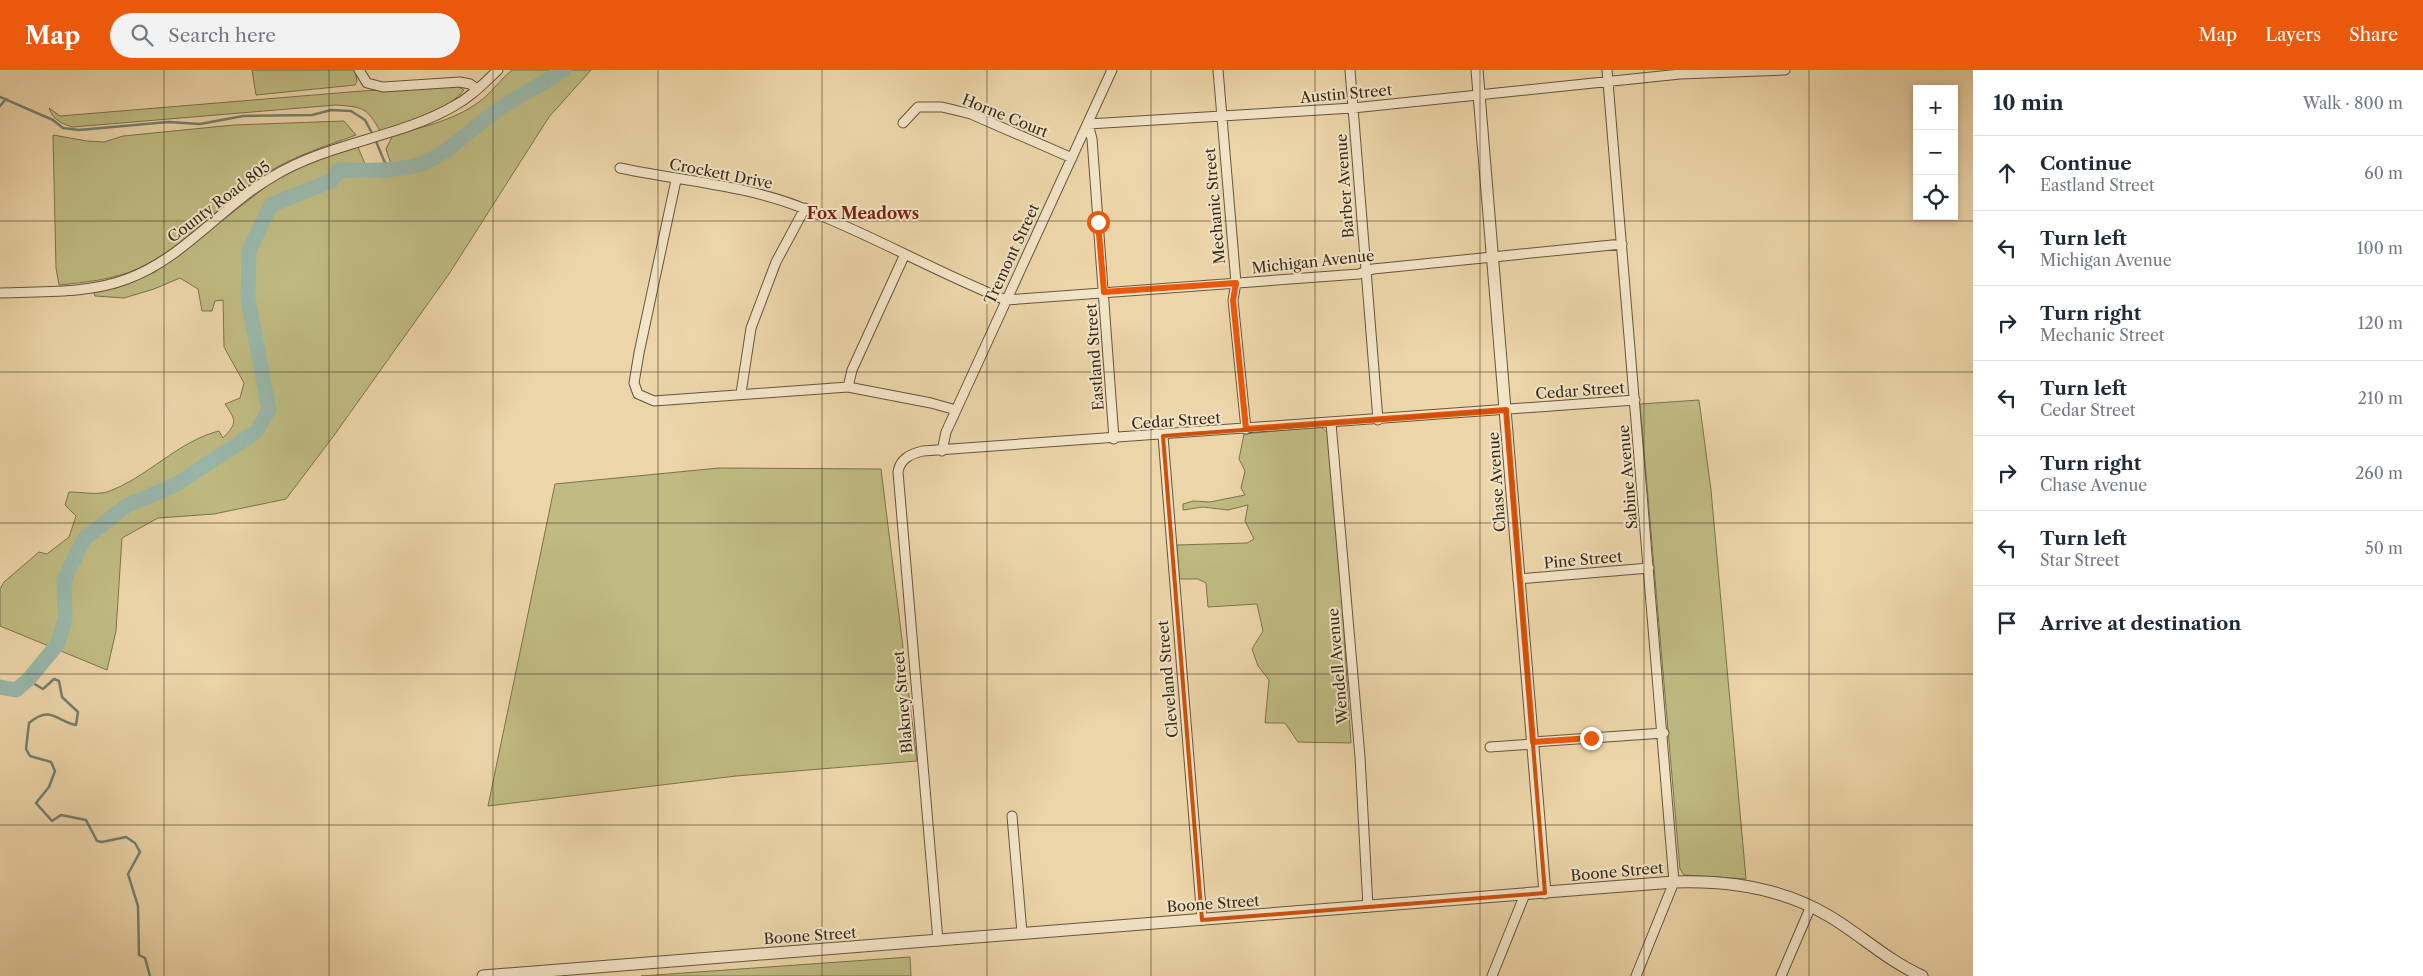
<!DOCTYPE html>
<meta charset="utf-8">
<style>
body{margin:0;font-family:"Libre Caslon Text",serif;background:#f2f2f3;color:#1f2937}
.controls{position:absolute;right:15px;top:15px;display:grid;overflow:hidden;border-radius:0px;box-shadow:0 2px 8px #0003}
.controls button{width:45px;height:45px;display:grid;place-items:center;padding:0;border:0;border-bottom:1px solid #e0e1e3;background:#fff;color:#1f2937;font:25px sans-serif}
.stop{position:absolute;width:15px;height:15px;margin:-11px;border:4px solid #ea580c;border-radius:50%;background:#fff}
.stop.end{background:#ea580c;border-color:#fff;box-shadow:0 1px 5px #0008}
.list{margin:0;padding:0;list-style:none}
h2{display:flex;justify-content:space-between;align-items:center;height:65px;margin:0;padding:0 20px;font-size:21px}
h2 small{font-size:16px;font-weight:400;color:#747a83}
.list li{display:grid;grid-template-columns:32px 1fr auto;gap:15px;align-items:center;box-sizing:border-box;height:75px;padding:0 20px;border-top:1px solid #e0e1e3}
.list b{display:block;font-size:19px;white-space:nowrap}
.list p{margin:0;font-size:16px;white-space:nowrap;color:#747a83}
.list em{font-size:16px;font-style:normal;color:#747a83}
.icon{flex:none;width:28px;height:28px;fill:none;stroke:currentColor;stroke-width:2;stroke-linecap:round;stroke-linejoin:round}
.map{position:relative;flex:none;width:1973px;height:906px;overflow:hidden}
header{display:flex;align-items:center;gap:30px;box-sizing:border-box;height:70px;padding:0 25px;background:#ea580c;color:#fff}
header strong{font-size:24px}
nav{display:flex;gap:28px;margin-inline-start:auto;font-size:18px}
.search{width:350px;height:45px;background:#f2f2f3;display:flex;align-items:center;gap:12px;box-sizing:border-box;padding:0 18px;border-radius:28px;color:#747a83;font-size:19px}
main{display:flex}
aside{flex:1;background:#fff}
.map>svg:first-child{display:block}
</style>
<header>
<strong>Map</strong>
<div class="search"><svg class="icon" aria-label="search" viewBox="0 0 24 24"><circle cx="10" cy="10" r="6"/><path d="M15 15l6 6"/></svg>Search here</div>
<nav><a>Map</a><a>Layers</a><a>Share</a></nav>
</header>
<main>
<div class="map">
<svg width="1973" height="906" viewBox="0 0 1973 906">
<rect width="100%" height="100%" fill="#ecd5a9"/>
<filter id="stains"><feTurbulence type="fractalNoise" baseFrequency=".004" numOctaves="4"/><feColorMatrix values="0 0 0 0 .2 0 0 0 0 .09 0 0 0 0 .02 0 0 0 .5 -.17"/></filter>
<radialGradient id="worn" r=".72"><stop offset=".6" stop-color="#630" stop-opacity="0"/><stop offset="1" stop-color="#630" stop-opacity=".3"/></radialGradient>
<path fill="#bfbb82" stroke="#7c734e" d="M 252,0 L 355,0 L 357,11 L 355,15 L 256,25 Z
M 512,0 L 591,0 L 549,47 L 449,204 L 335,364 L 286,429 L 214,444 L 158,448 L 122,468 L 116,561 L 107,600 L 0,556 L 0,519 L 4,512 L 39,482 L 47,484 L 69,467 L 76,446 L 65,435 L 69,422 C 80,422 97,425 107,422 C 147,408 178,371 219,361 L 223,368 C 238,352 236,351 225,334 L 240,328 L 244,313 L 224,277 L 223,230 L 215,231 L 212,241 L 202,241 L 198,219 L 180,208 L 154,219 L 124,228 L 95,226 L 93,221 L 116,218 L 155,202 L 276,109 L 300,97 L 357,75 L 366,96 L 391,94 L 386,79 L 393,65 C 424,57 459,49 484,28 C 494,19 502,8 512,0 Z
M 457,16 L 464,20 C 451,39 402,53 380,61 C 367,37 362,37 336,35 L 73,57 C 62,54 53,50 49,38 L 60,46 L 362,21 Z
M 344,51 L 356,65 C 323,77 291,87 262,106 C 218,134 184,178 137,199 C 112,210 86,212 59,215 L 56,198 L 53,65 L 87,71 L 104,72 L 123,66 L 234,55 Z
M 1699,330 L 1711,420 L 1746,809 L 1684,805 L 1680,799 L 1640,334 Z
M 1317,357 L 1321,357 L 1328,363 L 1340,499 L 1351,673 L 1298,672 L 1285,653 L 1265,653 L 1269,610 L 1258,596 L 1252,579 L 1263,561 L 1257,534 L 1208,537 L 1206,513 L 1198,509 L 1179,509 L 1177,475 L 1247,473 L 1254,469 L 1245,451 L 1248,435 L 1228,440 L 1203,437 L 1183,440 L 1183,434 L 1193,431 L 1210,432 L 1245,425 L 1241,418 L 1245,401 L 1239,389 L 1244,364 Z
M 719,398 L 881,399 L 917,691 L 736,706 L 488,736 L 555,414 Z
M 910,887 L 911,906 L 641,906 Z"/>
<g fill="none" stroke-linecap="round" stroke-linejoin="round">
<path stroke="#728071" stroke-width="2.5" d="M 0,27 L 53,50 L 63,58 L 79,60 L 168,52 L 200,54 L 243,46 L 312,45 L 331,40 L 351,41 L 365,50 L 373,65
M 0,36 L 6,29
M 375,69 L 388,100
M 28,610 L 43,619 L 54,609 L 59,611 L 62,627 L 78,642 L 76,655 C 56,651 51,635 29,653 L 26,679 L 30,686 L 51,692 L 55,701 L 49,717 L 36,733 L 52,751 L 61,745 L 86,750 L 97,771 L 102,772 L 126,767 L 135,773 L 140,782 L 128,804 L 138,836 L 139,885 L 145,888 L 150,906"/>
<path stroke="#99b8ab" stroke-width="15" d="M 0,617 L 16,620 L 28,610 L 57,575 L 65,550 L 64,510 L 84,469 L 126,436 L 175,415 L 256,362 L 269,340 L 248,229 L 249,181 L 271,135 L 331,111 L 339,100 C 366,100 392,102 418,95 C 443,89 476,54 499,39 C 520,24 543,14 564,0"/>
<g stroke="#65563d" stroke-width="11">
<path id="minor" d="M 359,0 L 367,13 L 383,17 L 460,12 L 470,14 L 477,19
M 1218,0 L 1236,213 L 1233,230 L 1246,359
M 1350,0 L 1378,350
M 1607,0 L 1674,812 L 1636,906
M 903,53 L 918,37 L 942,37 L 971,44 L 1072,88
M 620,98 C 681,111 747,115 805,139 C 874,166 938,203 1006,230 L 1359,204 L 1373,199 L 1622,174
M 676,110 L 639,283 L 634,313 L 638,324 L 654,331 L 848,317 L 931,333 L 956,340
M 0,223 C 42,221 88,224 127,209 C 184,188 221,137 272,107 C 329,72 399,68 454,36 C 471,27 484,13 498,0
M 848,317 L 852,300 L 905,184
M 741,323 L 751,258 L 776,192 L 805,138
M 1331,353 L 1360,687 L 1368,837
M 1163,366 L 1202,850
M 1114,369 L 1092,69 L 1088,54 L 1353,38 L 1680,4 L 1785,0
M 942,381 L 946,362 L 980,288 L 1112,0
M 1518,509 L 1649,498
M 1533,672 L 1664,663
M 1490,677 L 1533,674
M 1012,746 L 1022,863
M 938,871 L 898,402 C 900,389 910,384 923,381 L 1635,330
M 1492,906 L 1525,824
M 1781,906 L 1811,836"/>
</g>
<g stroke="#65563d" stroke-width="13">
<path id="tertiary" d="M 1477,0 L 1545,823
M 483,906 L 1674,812 C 1728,810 1782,818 1829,846 C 1861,865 1888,891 1922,906"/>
</g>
<use href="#minor" stroke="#f3e4c7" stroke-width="9"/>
<use href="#tertiary" stroke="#f3e4c7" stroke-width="11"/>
</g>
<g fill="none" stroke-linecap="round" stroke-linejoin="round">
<path stroke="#ea580c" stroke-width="6" d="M 1098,152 L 1104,222 L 1236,213 L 1233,230 L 1246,359 L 1506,340 L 1533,672 L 1591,668"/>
</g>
<path fill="none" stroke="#ce520e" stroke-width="4" stroke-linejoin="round" d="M 1506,340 L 1545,823 L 1202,850 L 1163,366 Z"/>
<path fill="none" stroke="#382b19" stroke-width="1" stroke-opacity="0.55" d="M 164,0 L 164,906M 329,0 L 329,906M 493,0 L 493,906M 658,0 L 658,906M 822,0 L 822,906M 987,0 L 987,906M 1151,0 L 1151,906M 1315,0 L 1315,906M 1480,0 L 1480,906M 1644,0 L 1644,906M 1809,0 L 1809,906M 0,151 L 1973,151M 0,302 L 1973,302M 0,453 L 1973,453M 0,604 L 1973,604M 0,755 L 1973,755"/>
<g text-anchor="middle" stroke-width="4" stroke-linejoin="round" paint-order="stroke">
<g font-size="15" fill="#382b19" stroke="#f3e4c7">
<text transform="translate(1346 24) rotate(-5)" y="5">Austin Street</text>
<text transform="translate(1005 46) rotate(22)" y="5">Horne Court</text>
<text transform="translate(721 104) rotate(11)" y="5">Crockett Drive</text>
<text transform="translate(1345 116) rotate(-94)" y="5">Barber Avenue</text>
<text transform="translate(219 132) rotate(-37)" y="5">County Road 805</text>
<text transform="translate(1215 136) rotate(-95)" y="5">Mechanic Street</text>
<text transform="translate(1012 184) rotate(-65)" y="5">Tremont Street</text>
<text transform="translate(1313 192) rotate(-6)" y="5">Michigan Avenue</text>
<text transform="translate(1095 287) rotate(-94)" y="5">Eastland Street</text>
<text transform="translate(1580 321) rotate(-4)" y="5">Cedar Street</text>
<text transform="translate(1176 351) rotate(-4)" y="5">Cedar Street</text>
<text transform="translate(1628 407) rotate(-95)" y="5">Sabine Avenue</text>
<text transform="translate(1497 412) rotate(-94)" y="5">Chase Avenue</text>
<text transform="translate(1583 490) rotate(-5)" y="5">Pine Street</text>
<text transform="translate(1338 596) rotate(-95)" y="5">Wendell Avenue</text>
<text transform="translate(1168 609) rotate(-95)" y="5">Cleveland Street</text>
<text transform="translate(903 632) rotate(-95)" y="5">Blakney Street</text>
<text transform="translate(1617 802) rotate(-5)" y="5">Boone Street</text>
<text transform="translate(1213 834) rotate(-4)" y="5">Boone Street</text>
<text transform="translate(810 866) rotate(-4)" y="5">Boone Street</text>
</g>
<g font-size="16" font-weight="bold" fill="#7a1f14" stroke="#f3e4c7">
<text x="863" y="149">Fox Meadows</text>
</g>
</g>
<rect width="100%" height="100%" filter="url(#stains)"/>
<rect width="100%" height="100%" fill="url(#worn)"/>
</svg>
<div class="controls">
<button>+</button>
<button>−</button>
<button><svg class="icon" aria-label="locate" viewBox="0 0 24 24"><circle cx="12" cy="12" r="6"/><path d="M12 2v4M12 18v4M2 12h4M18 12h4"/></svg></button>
</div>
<div class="stop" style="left:1098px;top:152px"></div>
<div class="stop end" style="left:1591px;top:668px"></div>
</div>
<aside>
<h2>10 min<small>Walk · 800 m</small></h2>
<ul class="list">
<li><svg class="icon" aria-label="ahead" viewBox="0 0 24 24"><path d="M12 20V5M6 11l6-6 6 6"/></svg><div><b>Continue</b><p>Eastland Street</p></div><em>60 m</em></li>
<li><svg class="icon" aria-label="left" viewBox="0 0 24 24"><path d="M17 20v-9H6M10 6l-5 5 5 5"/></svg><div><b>Turn left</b><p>Michigan Avenue</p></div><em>100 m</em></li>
<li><svg class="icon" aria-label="right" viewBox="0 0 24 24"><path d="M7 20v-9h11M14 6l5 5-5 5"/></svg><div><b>Turn right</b><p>Mechanic Street</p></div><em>120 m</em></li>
<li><svg class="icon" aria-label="left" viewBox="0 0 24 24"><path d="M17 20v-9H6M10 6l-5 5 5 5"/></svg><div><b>Turn left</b><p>Cedar Street</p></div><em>210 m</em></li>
<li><svg class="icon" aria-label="right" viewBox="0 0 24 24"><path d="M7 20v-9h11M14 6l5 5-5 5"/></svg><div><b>Turn right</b><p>Chase Avenue</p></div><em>260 m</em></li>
<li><svg class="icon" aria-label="left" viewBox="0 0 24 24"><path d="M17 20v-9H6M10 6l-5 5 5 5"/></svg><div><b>Turn left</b><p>Star Street</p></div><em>50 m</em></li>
<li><svg class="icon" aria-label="arrive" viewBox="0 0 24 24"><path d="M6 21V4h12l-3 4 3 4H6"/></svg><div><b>Arrive at destination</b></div></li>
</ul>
</aside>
</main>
